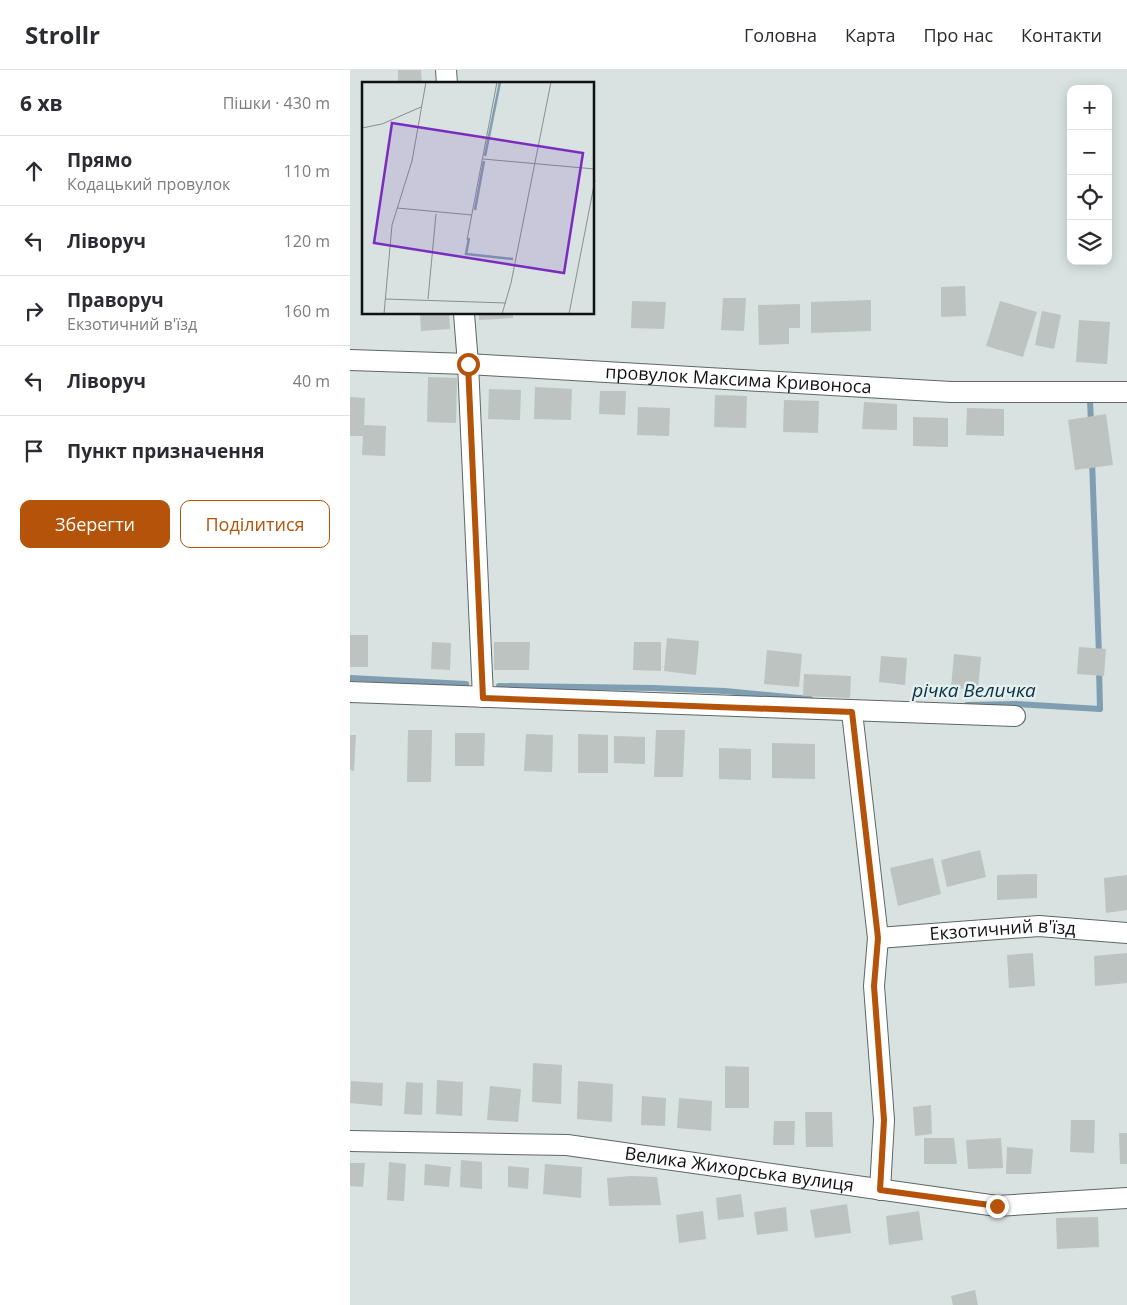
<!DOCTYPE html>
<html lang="uk">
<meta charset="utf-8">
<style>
body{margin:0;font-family:"Open Sans",sans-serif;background:#f7f7f7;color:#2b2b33}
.controls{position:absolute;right:15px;top:15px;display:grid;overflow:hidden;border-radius:10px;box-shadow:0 2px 12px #0003}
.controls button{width:45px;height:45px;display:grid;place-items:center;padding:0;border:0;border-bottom:1px solid #e1e1e2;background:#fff;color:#2b2b33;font:25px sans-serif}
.stop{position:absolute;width:15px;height:15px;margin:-11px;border:4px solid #b45309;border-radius:50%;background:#fff}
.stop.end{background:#b45309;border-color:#fff;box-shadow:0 1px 5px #0008}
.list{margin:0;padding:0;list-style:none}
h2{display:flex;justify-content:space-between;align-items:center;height:65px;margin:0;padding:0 20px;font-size:21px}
h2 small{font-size:16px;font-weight:400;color:#7c7c81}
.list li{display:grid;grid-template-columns:32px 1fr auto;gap:15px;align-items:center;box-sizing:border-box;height:70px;padding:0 20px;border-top:1px solid #e1e1e2}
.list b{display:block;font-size:19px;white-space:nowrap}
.list p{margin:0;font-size:16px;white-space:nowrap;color:#7c7c81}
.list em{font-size:16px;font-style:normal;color:#7c7c81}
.actions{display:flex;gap:10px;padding:15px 20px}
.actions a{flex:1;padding:11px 0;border:1px solid #b45309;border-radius:10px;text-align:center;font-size:18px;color:#b45309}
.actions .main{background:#b45309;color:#fff}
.icon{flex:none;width:28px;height:28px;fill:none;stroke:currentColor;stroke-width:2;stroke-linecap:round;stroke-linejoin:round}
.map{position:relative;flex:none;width:777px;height:1235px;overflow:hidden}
header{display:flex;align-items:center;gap:30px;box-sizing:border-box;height:70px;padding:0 25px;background:#fff;border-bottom:1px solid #e1e1e2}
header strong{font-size:24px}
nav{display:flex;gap:28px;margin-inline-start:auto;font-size:18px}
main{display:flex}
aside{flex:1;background:#fff}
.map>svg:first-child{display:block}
</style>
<header>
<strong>Strollr</strong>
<nav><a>Головна</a><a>Карта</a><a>Про нас</a><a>Контакти</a></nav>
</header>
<main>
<aside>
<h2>6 хв<small>Пішки · 430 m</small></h2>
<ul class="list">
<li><svg class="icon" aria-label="ahead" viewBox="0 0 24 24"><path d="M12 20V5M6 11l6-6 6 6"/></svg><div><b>Прямо</b><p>Кодацький провулок</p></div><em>110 m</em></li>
<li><svg class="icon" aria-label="left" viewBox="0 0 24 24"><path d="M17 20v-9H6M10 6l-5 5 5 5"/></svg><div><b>Ліворуч</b></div><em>120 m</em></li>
<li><svg class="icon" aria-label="right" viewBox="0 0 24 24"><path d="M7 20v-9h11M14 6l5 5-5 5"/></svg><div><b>Праворуч</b><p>Екзотичний в'їзд</p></div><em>160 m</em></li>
<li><svg class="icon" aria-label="left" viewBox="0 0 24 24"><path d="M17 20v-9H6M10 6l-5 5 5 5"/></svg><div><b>Ліворуч</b></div><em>40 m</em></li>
<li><svg class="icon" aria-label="arrive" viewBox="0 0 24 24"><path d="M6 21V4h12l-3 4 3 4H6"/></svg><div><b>Пункт призначення</b></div></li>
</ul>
<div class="actions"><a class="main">Зберегти</a><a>Поділитися</a></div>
</aside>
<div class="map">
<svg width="777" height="1235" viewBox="0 0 777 1235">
<rect width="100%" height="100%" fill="#d8e2e0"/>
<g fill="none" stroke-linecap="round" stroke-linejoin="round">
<path stroke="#809eb1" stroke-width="6" d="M 741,355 L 740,329 L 744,329
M 742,390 L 749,585
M 0,608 L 116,614
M 149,616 L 303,618 L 375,621 L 460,629
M 617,635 L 666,634 L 750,639 L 749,597"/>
</g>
<path fill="#bcc3c0" d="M 48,0 L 71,0 L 72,14 L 48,14 Z
M 615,216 L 616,246 L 591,247 L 591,217 Z
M 373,228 L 396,228 L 394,261 L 371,260 Z
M 521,230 L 521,261 L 461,263 L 461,232 Z
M 282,231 L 316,232 L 314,259 L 281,258 Z
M 650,231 L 687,242 L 673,287 L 636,276 Z
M 450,234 L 450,258 L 439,258 L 439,274 L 409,275 L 408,235 Z
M 692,241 L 711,245 L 704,279 L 685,275 Z
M 70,244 L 99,244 L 100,259 L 71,261 Z
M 129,244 L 163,244 L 163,248 L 129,250 Z
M 729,250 L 760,252 L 757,294 L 726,292 Z
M 78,307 L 107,308 L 106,353 L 77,352 Z
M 185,317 L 222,319 L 221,350 L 184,349 Z
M 139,319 L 171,320 L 170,350 L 138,349 Z
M 250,321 L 276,321 L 275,345 L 249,344 Z
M 365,325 L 397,326 L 396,358 L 364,357 Z
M 0,327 L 15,328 L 14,355 L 36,356 L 35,386 L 12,385 L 13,366 L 0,366 Z
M 434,330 L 469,331 L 468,363 L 433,362 Z
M 514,332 L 547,334 L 547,360 L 512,359 Z
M 288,337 L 320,338 L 319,366 L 287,365 Z
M 617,338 L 654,339 L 654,366 L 616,365 Z
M 756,344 L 763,395 L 725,400 L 718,350 Z
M 563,347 L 598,348 L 598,377 L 563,376 Z
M 0,565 L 18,565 L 18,597 L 0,597 Z
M 317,568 L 349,571 L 346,605 L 314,601 Z
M 82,572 L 101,573 L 100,600 L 81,599 Z
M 144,572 L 180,572 L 179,600 L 144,600 Z
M 284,572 L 311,572 L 311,601 L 283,600 Z
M 729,577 L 756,579 L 754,606 L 727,604 Z
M 417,580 L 452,584 L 449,617 L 414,614 Z
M 604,584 L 631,587 L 628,620 L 601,618 Z
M 531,586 L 557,588 L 555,615 L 529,612 Z
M 454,604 L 501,606 L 500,628 L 453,626 Z
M 58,660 L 82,660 L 81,712 L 57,712 Z
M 306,660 L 335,660 L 333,707 L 304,707 Z
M 105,663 L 135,663 L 134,696 L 105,696 Z
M 176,664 L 203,665 L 202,702 L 174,701 Z
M 228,664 L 258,665 L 258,703 L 228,703 Z
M 0,665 L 6,665 L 4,701 L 0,700 Z
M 264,666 L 295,667 L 295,694 L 264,693 Z
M 422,673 L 465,674 L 465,709 L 422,708 Z
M 369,678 L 401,679 L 401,710 L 369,709 Z
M 630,780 L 636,807 L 597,817 L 591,790 Z
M 583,788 L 591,824 L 548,836 L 540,798 Z
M 687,804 L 687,828 L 647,830 L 647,805 Z
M 777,805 L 777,840 L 756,843 L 754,808 Z
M 683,883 L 685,916 L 659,918 L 657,885 Z
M 777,883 L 777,913 L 745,916 L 744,886 Z
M 183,993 L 212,995 L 211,1034 L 182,1032 Z
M 375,996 L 399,997 L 399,1038 L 375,1038 Z
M 87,1010 L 113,1012 L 112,1046 L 86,1044 Z
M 1,1011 L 33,1013 L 32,1036 L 0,1033 Z
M 228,1011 L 263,1014 L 262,1052 L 227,1049 Z
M 56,1012 L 73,1013 L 72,1045 L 54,1044 Z
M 140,1016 L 171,1019 L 168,1052 L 137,1050 Z
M 292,1026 L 316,1028 L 315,1056 L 291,1055 Z
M 329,1028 L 362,1031 L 361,1061 L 327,1058 Z
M 581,1035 L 582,1064 L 565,1066 L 563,1037 Z
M 455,1042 L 482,1042 L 483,1077 L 456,1077 Z
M 721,1050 L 745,1050 L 744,1083 L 720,1082 Z
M 424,1051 L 445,1051 L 444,1075 L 423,1075 Z
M 769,1063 L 777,1063 L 777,1094 L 770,1094 Z
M 574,1068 L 604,1068 L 607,1094 L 574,1094 Z
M 651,1068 L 653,1098 L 618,1099 L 616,1070 Z
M 657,1077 L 683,1079 L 681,1104 L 656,1104 Z
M 111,1090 L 132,1092 L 132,1119 L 110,1117 Z
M 39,1092 L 56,1094 L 54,1131 L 37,1130 Z
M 0,1093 L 15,1093 L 13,1117 L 0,1116 Z
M 75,1094 L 101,1097 L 99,1117 L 74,1115 Z
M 195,1094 L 232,1097 L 231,1128 L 193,1124 Z
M 158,1096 L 179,1098 L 178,1119 L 158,1117 Z
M 281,1106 L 307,1107 L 311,1135 L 259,1136 L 257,1108 Z
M 391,1124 L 394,1147 L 368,1150 L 366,1128 Z
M 497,1134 L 501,1163 L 465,1168 L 460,1140 Z
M 436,1137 L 438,1161 L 407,1165 L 404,1142 Z
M 353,1141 L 356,1169 L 329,1173 L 326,1145 Z
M 569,1141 L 573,1170 L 539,1175 L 536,1146 Z
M 748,1147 L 749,1177 L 707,1179 L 706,1148 Z
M 625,1220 L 628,1235 L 603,1235 L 601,1226 Z"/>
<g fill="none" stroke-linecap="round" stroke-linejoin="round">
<g stroke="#5e6766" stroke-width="22">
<g id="street">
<path d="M 96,0 L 97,14"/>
<path d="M 114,244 L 118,294 L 133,627"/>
<path id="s1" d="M 0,290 L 118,294 L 601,322 L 777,322"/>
<path d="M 0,622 L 665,646"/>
<path d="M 502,642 L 528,868 L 524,916 L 534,1050 L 530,1120"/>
<path id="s2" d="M 528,868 L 689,856 L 777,863"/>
<path id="s3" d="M 0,1071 L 217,1075 L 647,1136 L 777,1128"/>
</g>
</g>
<use href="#street" stroke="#fff" stroke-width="20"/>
</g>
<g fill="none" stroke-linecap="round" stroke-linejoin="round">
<path stroke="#b45309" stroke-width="6" d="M 118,294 L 133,628 L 502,642 L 528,868 L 524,916 L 534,1050 L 530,1120 L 647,1136"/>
</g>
<g text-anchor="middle" stroke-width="5" stroke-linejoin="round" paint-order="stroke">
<g font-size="18" fill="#0f1211" stroke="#e5efee">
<text dy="6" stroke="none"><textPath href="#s1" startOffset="389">провулок Максима Кривоноса</textPath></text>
<text dy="6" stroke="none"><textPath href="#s2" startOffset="125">Екзотичний в'їзд</textPath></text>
<text dy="6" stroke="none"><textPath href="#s3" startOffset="391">Велика Жихорська вулиця</textPath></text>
</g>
<g font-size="19" font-style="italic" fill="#073247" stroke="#e5efee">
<text x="624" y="627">річка Величка</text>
</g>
</g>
<g transform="translate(12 12)">
<rect width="232" height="232" fill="#d8e2e0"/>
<path fill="none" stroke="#809eb1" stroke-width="2.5" d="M 123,74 L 138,0M 113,128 L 122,79M 107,156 L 104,172 L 151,177"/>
<path fill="none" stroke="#888f8d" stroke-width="1" d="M 0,46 L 20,42 L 59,25M 121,77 L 233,87M 35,126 L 110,133M 105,158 L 135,0M 23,217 L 144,221M 66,217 L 74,132M 22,232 L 30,143 L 50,79 L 64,0M 140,232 L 149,201 L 189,0M 207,232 L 233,98"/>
<path fill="#7b2cbf" fill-opacity="0.15" stroke="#7b2cbf" stroke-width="2.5" d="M 30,41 L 221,71 L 202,191 L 12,161 Z"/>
<rect width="232" height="232" fill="none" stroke="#0f1211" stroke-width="2.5"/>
</g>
</svg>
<div class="controls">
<button>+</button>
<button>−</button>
<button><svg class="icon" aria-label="locate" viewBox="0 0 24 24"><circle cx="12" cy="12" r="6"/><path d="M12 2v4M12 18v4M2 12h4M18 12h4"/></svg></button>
<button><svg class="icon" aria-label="layers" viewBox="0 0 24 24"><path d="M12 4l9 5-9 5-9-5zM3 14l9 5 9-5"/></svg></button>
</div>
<div class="stop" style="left:118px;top:294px"></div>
<div class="stop end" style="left:647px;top:1136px"></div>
</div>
</main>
